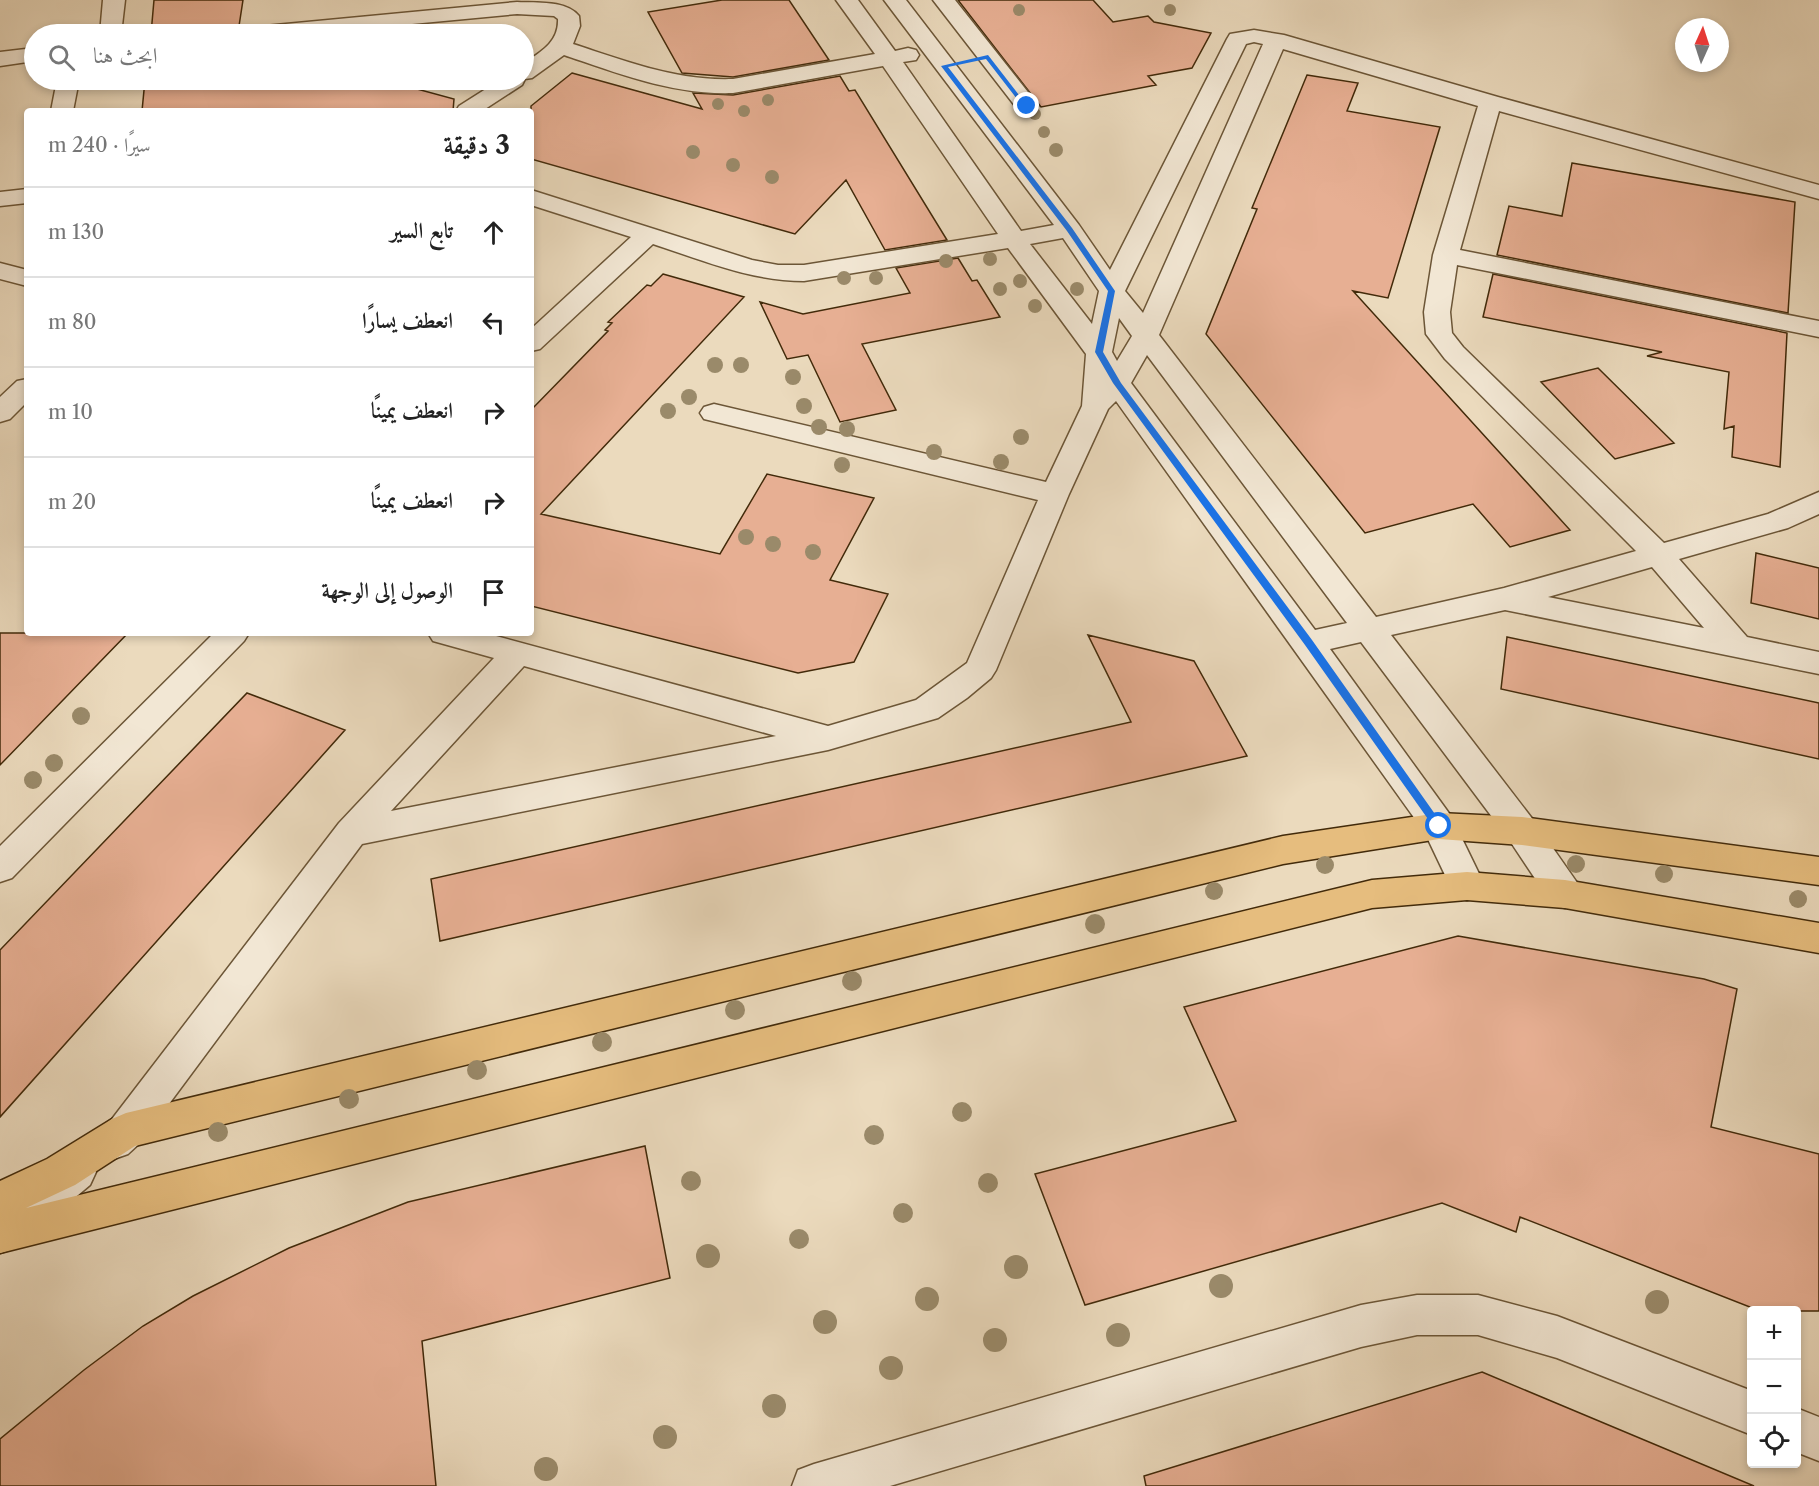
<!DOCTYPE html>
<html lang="ar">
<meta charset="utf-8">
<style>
body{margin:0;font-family:"Libre Caslon Text",Amiri,serif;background:#f2f2f2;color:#222;direction:rtl}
.controls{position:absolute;right:18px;bottom:18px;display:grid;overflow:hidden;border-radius:6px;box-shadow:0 3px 9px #0003}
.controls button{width:54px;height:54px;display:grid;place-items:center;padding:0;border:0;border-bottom:2px solid #e0e0e0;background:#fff;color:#222;font:30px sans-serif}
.compass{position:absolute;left:1675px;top:18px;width:54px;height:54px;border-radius:50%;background:#fff;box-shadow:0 3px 9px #0003;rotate:3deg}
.stop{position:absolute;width:18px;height:18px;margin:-14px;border:4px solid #1a73e8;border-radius:50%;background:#fff}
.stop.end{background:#1a73e8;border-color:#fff;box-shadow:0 2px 6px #0008}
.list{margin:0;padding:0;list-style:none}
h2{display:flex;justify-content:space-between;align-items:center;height:78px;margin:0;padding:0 24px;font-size:26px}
h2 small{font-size:20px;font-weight:400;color:#767676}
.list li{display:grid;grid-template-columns:39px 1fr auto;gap:18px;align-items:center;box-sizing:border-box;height:90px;padding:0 24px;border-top:2px solid #e0e0e0}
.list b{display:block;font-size:22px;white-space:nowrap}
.list em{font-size:20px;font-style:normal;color:#767676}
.icon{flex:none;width:33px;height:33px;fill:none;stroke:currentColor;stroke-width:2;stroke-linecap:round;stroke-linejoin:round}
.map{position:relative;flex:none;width:1819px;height:1486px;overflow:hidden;direction:ltr}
.search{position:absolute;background:#fff;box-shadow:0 3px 9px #0003;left:24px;top:24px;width:510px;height:66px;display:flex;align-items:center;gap:15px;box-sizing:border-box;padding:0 21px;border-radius:33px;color:#767676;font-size:22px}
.panel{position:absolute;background:#fff;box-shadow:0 3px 9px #0003;left:24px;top:108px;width:510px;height:528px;border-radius:6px;direction:rtl}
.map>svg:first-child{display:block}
</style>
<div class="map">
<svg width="1819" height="1486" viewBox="0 0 1819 1486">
<rect width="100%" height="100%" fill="#ebdabd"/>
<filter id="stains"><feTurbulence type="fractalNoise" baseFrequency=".00333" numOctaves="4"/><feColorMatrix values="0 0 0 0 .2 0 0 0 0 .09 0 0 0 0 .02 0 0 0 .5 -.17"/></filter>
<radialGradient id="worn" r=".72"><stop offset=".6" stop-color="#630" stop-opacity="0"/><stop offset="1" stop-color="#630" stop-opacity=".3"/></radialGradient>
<path fill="#e7af93" stroke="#422a0a" stroke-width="1.5" d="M 154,0 L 243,0 L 239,26 L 233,28 L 230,34 L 151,34 Z
M 722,0 L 789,0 L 829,60 L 733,77 L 682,73 L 648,12 Z
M 958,0 L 1093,0 L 1113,22 L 1148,16 L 1154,22 L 1211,33 L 1192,68 L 1148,76 L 1156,85 L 1041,107 Z
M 572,73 L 702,109 L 693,93 L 733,95 L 840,76 L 849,91 L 855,90 L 947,240 L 885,250 L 846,180 L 795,234 L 531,159 L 531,106 Z
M 1307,75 L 1358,83 L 1347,111 L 1440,127 L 1388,298 L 1353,291 L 1570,530 L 1510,547 L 1473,504 L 1365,533 L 1206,334 L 1257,209 L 1252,208 Z
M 145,80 L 384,80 L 454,99 L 453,111 L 142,111 Z
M 1572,163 L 1795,202 L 1788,313 L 1497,255 L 1509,206 L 1562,216 Z
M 958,258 L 972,281 L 977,280 L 1000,317 L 862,344 L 896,410 L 840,422 L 808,355 L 787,359 L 760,302 L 803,314 L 910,293 L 896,268 Z
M 663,274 L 744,297 L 541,514 L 720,554 L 767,474 L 874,498 L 830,580 L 888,594 L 854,662 L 798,673 L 531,606 L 531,410 L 608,331 L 605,330 L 612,323 L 608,322 L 647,285 L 651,286 Z
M 1493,274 L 1787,333 L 1780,467 L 1732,457 L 1734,426 L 1724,429 L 1729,372 L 1647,356 L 1662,352 L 1483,317 Z
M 1598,368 L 1674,443 L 1615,459 L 1541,382 Z
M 1756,553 L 1819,568 L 1819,619 L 1751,603 Z
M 0,633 L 128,633 L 0,765 Z
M 1088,635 L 1194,661 L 1247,756 L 440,941 L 431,879 L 1131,722 Z
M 1507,637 L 1819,703 L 1819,759 L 1501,689 Z
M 247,693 L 345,730 L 0,1117 L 0,950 Z
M 1458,936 L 1704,979 L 1737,989 L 1711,1127 L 1819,1154 L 1819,1311 L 1760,1311 L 1520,1217 L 1516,1232 L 1442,1203 L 1085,1305 L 1035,1174 L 1236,1121 L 1184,1007 Z
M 645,1146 L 670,1278 L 422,1341 L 436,1486 L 0,1486 L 0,1439 L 84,1370 L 143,1326 L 193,1296 L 289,1248 L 408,1202 Z
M 1482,1372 L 1754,1486 L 1146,1486 L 1144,1476 Z"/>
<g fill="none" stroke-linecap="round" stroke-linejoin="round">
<g stroke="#6c5637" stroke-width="3">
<path id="minor" d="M 103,0 L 125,0 L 121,34 L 100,34 Z
M 836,0 L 858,0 L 895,51 L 908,48 L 916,50 L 919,55 L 916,60 L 903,62 L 1021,231 L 1054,225 L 884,0 L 906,0 L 1079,225 L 1110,270 L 1227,39 L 1230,34 L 1254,30 L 1284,35 L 1498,97 L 1819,185 L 1819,199 L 1499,111 L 1460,250 L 1819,321 L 1819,337 L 1457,265 L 1450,312 L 1452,333 L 1463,347 L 1664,543 L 1768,514 L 1819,492 L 1819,514 L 1788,528 L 1679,559 L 1747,637 L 1819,652 L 1819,674 L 1505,610 L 1391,635 L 1534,821 L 1578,884 L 1583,894 L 1578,904 L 1565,908 L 1552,904 L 1510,841 L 1361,642 L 1330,649 L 1451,816 L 1485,886 L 1479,896 L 1467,900 L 1455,896 L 1425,833 L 1116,401 L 1108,409 L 1069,494 L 996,670 L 991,678 L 967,698 L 938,718 L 828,750 L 362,844 L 140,1143 L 128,1154 L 114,1159 L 100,1154 L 94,1141 L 100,1128 L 112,1119 L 339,823 L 494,658 L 433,641 L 428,633 L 485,633 L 828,726 L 916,700 L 967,663 L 1038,500 L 704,419 L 700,413 L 704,407 L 714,404 L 1046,482 L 1082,406 L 1086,354 L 1008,248 L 804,281 C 751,281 702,260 653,244 L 540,349 L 531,351 L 531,329 L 631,237 L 531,205 L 531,190 L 752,260 L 778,265 L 804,265 L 998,234 L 883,66 L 733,93 C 673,95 620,74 564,55 L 532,78 L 525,79 L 522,85 L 482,111 L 456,111 L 459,106 L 500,80 L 524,80 L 524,63 C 541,52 559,42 558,19 L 554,16 L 517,14 L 306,34 L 232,34 L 235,29 L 243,28 L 517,2 C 537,3 566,0 579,16 L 580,26 L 573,44 C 626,61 676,81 733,79 L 875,54 ZM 1254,42 L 1263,44 L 1143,313 L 1125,291 L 1246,44 ZM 1283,49 L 1478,106 L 1433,255 L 1424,312 L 1426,334 L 1445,359 L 1636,551 L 1504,588 L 1376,617 L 1159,335 ZM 1063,238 L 1099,291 L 1092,324 L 1030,244 ZM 1119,318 L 1132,336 L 1117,361 L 1112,352 ZM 1147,355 L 1347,623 L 1315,630 L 1131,383 ZM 1652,567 L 1704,628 L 1548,597 ZM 524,666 L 776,736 L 391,811 Z
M 933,0 L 955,0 L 1035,101 L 1038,106 L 1035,111 L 1027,113 L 1019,111 Z
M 34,48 L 34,61 L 0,66 L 0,52 Z
M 57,80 L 79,80 L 73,111 L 51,111 Z
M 27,189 L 27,203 L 0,206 L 0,192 Z
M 0,263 L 27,270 L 27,286 L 0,279 Z
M 27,379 L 27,402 L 10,419 L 0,422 L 0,397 L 17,381 Z
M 214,633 L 249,633 L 244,641 L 12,878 L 0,882 L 0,846 Z
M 76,1154 L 90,1159 L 96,1172 L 90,1185 L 15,1248 L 0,1253 L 0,1210 L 62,1159 Z
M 1417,1295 L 1478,1295 L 1557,1316 L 1752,1391 L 1752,1435 L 1557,1358 L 1478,1335 L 1417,1335 L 1361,1347 L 890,1486 L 792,1486 L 798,1470 L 814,1464 L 1361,1305 Z
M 1796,1408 L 1819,1417 L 1819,1461 L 1796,1452 Z"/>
</g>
<g stroke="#422a0a" stroke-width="3">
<path id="major" d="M 1439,813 L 1522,817 L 1819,857 L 1819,885 L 1522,845 L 1439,839 L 1283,864 L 135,1146 L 75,1185 L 26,1208 L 1372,880 L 1467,872 L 1565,880 L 1819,923 L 1819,953 L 1565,908 L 1467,900 L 1372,908 L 0,1253 L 0,1181 L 47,1159 L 112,1119 L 126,1113 L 1283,836 Z"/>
</g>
<use href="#minor" fill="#f2e7d4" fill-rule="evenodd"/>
<use href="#major" fill="#e6bd7e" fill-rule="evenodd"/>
</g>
<g fill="#9a8a6a">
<circle cx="1019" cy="10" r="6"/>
<circle cx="1170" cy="10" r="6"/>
<circle cx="768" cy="100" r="6"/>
<circle cx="718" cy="104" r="6"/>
<circle cx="744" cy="111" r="6"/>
<circle cx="1035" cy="114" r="6"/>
<circle cx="1044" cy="132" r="6"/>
<circle cx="1056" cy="150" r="7"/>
<circle cx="693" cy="152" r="7"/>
<circle cx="733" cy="165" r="7"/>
<circle cx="772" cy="177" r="7"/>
<circle cx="990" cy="259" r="7"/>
<circle cx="946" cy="261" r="7"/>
<circle cx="844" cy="278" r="7"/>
<circle cx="876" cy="278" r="7"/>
<circle cx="1020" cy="281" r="7"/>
<circle cx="1000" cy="289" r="7"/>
<circle cx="1077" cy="289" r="7"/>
<circle cx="1035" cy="306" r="7"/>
<circle cx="715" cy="365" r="8"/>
<circle cx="741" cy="365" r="8"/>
<circle cx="793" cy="377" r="8"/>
<circle cx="689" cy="397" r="8"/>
<circle cx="804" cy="406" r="8"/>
<circle cx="668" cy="411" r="8"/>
<circle cx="819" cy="427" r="8"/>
<circle cx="847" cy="429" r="8"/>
<circle cx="1021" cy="437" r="8"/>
<circle cx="934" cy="452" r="8"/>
<circle cx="1001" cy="462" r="8"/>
<circle cx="842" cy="465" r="8"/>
<circle cx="746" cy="537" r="8"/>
<circle cx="773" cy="544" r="8"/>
<circle cx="813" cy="552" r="8"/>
<circle cx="81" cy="716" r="9"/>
<circle cx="54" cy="763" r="9"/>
<circle cx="33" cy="780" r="9"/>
<circle cx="1576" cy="864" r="9"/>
<circle cx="1325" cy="865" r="9"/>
<circle cx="1664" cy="874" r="9"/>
<circle cx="1214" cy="891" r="9"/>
<circle cx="1798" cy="899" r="9"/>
<circle cx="1095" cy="924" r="10"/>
<circle cx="852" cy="981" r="10"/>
<circle cx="735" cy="1010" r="10"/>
<circle cx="602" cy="1042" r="10"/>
<circle cx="477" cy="1070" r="10"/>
<circle cx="349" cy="1099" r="10"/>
<circle cx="962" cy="1112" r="10"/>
<circle cx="218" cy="1132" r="10"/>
<circle cx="874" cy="1135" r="10"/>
<circle cx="691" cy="1181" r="10"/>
<circle cx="988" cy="1183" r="10"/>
<circle cx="903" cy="1213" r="10"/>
<circle cx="799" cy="1239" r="10"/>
<circle cx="708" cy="1256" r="12"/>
<circle cx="1016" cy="1267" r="12"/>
<circle cx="1221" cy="1286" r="12"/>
<circle cx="927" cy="1299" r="12"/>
<circle cx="1657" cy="1302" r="12"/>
<circle cx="825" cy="1322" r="12"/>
<circle cx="1118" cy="1335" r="12"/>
<circle cx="995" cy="1340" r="12"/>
<circle cx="891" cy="1368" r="12"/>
<circle cx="774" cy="1406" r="12"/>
<circle cx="665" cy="1437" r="12"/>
<circle cx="546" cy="1469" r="12"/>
</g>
<path fill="#1a73e8" d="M 988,55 L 1029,108 L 1024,108 L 986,59 L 948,67 L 1072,228 L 1115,291 L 1103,352 L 1121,383 L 1312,640 L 1442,824 L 1442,829 L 1435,829 L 1305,645 L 1113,383 L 1095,352 L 1108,291 L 1067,231 L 941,66 Z"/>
<rect width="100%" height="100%" filter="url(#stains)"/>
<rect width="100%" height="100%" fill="url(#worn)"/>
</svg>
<div class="controls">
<button>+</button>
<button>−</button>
<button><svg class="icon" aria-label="locate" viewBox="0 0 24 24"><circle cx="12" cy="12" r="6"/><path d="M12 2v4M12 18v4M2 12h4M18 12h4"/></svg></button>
</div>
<svg class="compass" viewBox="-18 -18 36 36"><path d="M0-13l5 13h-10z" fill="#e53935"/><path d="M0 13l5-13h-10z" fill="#767676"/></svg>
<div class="stop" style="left:1439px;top:826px"></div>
<div class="stop end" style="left:1027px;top:106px"></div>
<div class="search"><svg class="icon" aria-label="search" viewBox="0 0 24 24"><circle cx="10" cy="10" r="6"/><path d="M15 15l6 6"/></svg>ابحث هنا</div>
<section class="panel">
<h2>3 دقيقة<small>سيرًا · 240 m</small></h2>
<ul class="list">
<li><svg class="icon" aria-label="ahead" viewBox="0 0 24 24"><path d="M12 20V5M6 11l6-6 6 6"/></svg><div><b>تابع السير</b></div><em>130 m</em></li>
<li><svg class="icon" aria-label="left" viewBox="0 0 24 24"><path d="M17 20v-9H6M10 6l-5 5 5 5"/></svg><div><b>انعطف يسارًا</b></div><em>80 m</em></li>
<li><svg class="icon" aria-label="right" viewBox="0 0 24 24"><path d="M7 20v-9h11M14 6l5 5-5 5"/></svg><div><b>انعطف يمينًا</b></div><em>10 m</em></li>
<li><svg class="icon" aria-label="right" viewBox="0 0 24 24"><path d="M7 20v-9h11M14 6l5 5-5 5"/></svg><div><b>انعطف يمينًا</b></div><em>20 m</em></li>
<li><svg class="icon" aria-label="arrive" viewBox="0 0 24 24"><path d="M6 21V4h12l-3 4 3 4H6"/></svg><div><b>الوصول إلى الوجهة</b></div></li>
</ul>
</section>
</div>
